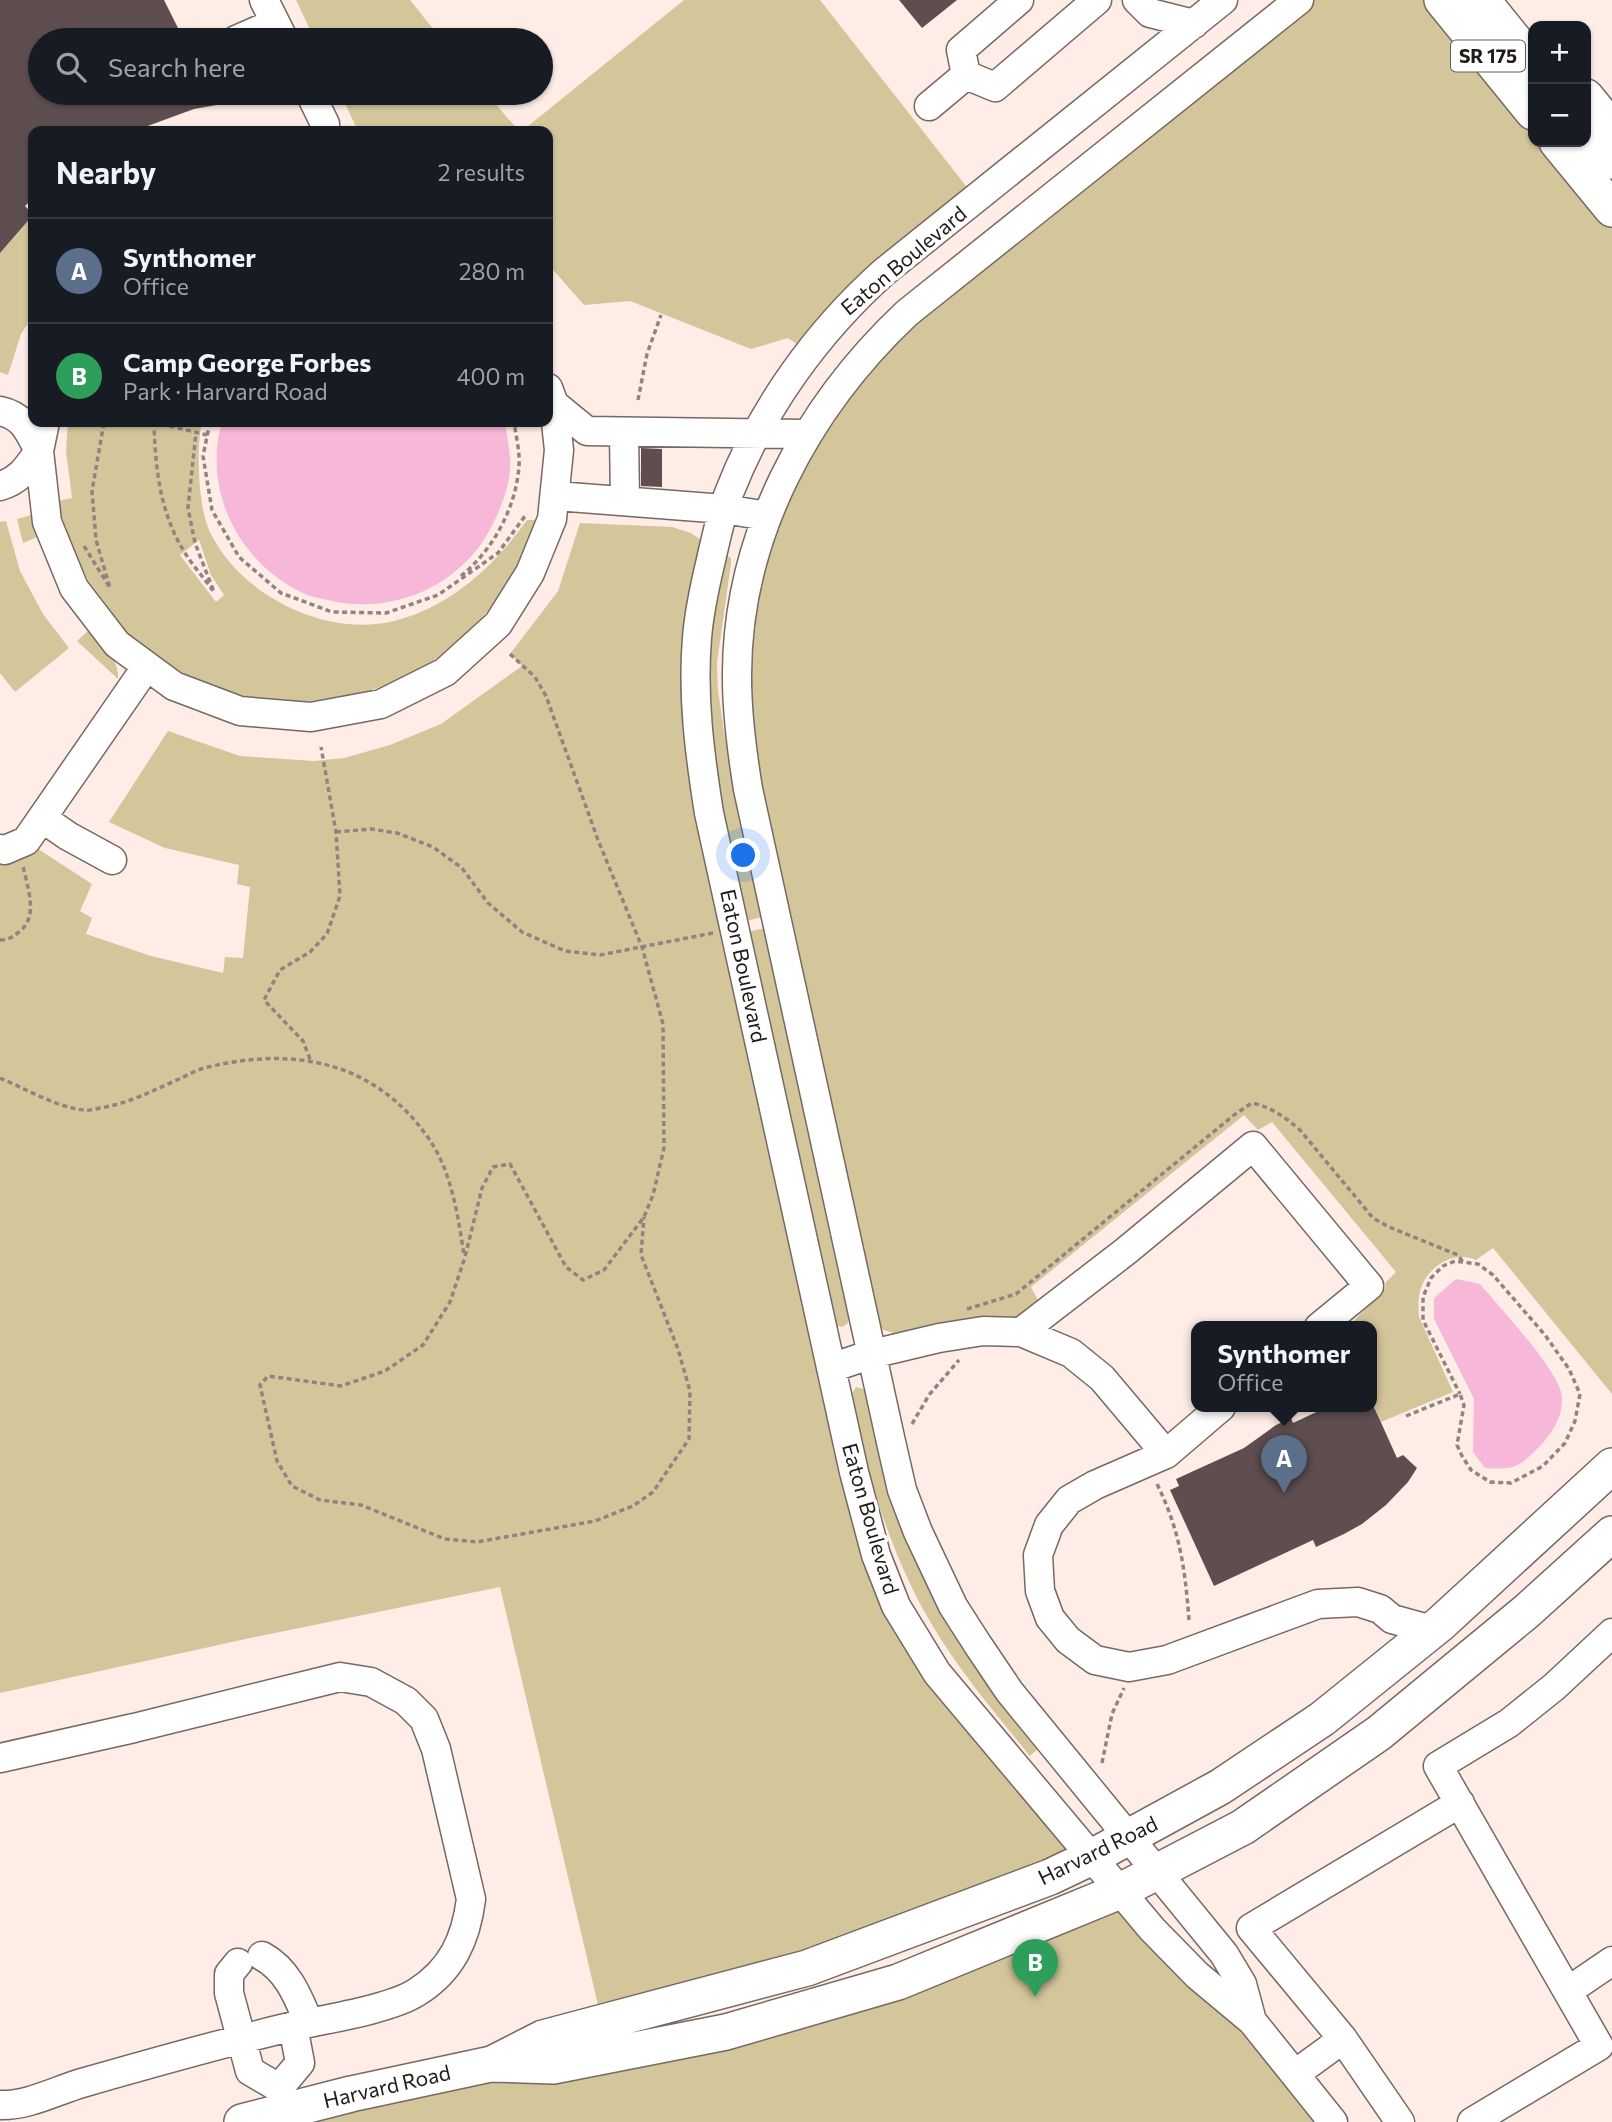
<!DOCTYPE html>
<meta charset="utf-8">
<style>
body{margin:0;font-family:Commissioner,sans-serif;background:#242831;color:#f1f3f6}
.controls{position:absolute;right:21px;top:21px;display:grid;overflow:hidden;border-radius:14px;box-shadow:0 2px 5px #0004}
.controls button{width:63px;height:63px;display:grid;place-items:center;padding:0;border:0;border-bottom:2px solid #363941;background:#171b24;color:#f1f3f6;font:35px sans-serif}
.you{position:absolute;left:744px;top:856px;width:24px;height:24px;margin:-18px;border:5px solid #fff;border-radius:50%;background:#1a73e8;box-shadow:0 0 0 10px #1a73e833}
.badge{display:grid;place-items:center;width:46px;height:46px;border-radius:50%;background:#db2777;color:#fff;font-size:23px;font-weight:700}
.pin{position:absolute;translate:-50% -58px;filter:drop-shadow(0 2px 4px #0008)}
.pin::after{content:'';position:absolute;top:37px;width:24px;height:21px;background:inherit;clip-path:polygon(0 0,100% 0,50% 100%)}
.popup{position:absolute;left:1191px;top:1321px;width:186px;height:91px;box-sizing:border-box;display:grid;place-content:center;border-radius:14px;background:#171b24;filter:drop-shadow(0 2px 5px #0005);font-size:23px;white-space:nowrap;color:#9ea1a6}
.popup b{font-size:26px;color:#f1f3f6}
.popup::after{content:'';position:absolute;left:50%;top:100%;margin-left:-14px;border:14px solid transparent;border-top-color:#171b24}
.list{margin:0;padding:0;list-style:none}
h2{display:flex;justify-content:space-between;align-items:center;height:91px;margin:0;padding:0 28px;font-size:30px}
h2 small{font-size:23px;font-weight:400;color:#9ea1a6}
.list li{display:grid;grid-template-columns:46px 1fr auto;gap:21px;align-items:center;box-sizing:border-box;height:105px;padding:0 28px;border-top:2px solid #363941}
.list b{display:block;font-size:26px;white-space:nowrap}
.list p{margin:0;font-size:23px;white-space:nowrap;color:#9ea1a6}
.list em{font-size:23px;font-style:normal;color:#9ea1a6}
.icon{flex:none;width:38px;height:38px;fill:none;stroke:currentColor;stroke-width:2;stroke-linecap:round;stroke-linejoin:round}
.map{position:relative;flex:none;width:1612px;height:2122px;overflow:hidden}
.search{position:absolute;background:#171b24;box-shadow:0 2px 5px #0004;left:28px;top:28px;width:525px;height:77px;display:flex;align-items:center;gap:18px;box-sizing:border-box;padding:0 24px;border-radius:38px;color:#9ea1a6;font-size:26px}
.panel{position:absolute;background:#171b24;box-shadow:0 2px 5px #0004;left:28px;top:126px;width:525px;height:301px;border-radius:14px}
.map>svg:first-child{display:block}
</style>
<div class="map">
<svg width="1612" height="2122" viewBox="0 0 1612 2122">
<rect width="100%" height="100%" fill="#feece6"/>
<path fill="#d4c69b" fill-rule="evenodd" d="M 296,0 L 410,0 L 442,40 L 315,40 Z
M 684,0 L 820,0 L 977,200 L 809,352 L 788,338 L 751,349 L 630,301 L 584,305 L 548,264 L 548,131 L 522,131 Z
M 1299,0 L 1442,0 L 1533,112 L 1533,142 L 1557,142 L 1612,209 L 1612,1394 L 1493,1248 L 1476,1260 C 1455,1250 1428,1266 1421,1288 C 1418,1297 1418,1307 1419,1317 L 1453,1392 L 1381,1422 L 1372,1401 L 1372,1327 L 1358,1327 L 1351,1324 L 1386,1287 L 1385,1283 L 1396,1272 L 1272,1122 L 1258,1130 L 1244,1115 L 1031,1287 L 1039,1302 L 1017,1318 L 899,1335 L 881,1329 L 874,1315 L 748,789 L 751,567 L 837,389 Z
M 340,93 L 486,93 L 519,131 L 358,131 Z
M 33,215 L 33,316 L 21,334 L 8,375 L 0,372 L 0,253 Z
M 68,422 L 202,422 C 196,448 198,508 210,532 C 240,595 325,638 394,621 C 451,607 494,566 527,520 L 535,520 C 527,542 519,564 507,583 C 438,698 295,732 178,672 C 150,658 129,637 108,616 L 112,612 L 88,580 L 67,539 L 58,501 L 72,498 L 66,451 ZM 199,540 L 211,575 L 224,595 L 216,602 L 180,555 Z
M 31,515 L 37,537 L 23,543 L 17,519 Z
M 6,521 L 20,571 L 43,614 L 69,648 L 15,692 L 0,673 L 0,522 Z
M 580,523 L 672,527 L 691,533 L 714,549 L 698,733 L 896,1606 L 1092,1857 L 602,2022 L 500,1587 L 250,1638 L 0,1693 L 0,849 L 32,845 L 92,884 L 80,911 L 92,918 L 86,934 L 151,956 L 223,973 L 225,957 L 243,958 L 250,887 L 237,884 L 239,865 L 165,848 L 109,822 L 168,731 L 240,756 L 314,761 L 344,758 L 390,745 L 441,724 L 522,666 L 510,654 L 558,591 Z
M 727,556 L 731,558 L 731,563 L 717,663 L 718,690 L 724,732 L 762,917 L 746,921 C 723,825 704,730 708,631 C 708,607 718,581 723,557 Z
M 88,631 C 101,645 120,658 118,679 L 77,641 Z
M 765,928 L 850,1318 L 847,1324 L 842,1327 L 835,1325 L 748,932 Z
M 856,1387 L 863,1389 L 867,1395 L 879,1451 L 912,1554 L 950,1629 L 1040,1747 L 1030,1756 C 995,1713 959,1671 931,1623 C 890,1554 868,1475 849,1398 Z
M 1120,1891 L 1333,2122 L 242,2122 L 726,2032 Z"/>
<path fill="#f7b7d8" d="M 222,422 L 505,422 C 507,437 511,454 510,469 C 508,494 497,518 485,538 C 452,590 387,615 328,600 C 320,598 310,597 303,593 C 239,563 202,490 222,422 Z
M 1456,1279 L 1480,1284 C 1499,1307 1560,1371 1562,1397 C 1563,1416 1553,1432 1541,1445 C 1519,1467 1516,1470 1485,1468 L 1473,1452 L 1474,1399 L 1434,1319 L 1434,1298 Z"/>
<path fill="#5e4e4f" d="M 0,0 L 164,0 L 184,40 L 40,40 L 40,93 L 238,93 L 239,101 L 194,109 L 134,131 L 33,131 L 33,198 L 25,206 L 33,215 L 0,253 Z
M 899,0 L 957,0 L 922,28 Z
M 641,448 L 662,449 L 662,487 L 641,486 Z
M 1327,1407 L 1374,1407 L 1397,1458 L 1403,1455 L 1417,1468 L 1408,1482 L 1386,1505 L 1362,1524 L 1344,1534 L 1316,1547 L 1313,1540 L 1214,1586 L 1170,1490 L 1179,1486 L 1176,1479 L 1244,1448 L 1276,1425 L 1291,1418 L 1293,1423 Z"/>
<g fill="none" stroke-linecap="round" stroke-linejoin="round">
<g stroke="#776862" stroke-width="31">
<path id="minor" d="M 264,0 L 284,40
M 1137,0 L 1150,13 L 1194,24
M 1223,0 L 884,272 C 817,332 762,408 729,493 C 721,514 716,538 711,560 C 705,585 699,612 697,638 C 692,697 700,756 709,813 L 854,1472 L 876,1555 L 896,1606 L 937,1673 L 1152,1929 L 1197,1975 L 1252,2021 L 1333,2122
M 236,40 L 275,23
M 966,75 L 961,50 L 1019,0
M 310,93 L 325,124 L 325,131
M 929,106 L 966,75 L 995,87 L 1097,0
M 554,404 L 587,431 L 807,434
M 0,411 C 24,416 29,432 39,451 C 27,468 20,480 0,486
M 45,422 L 39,451 L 47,522 L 74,588 L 117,644 L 174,686 L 240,711 L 311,717 L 381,704 L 445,672 L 498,624 L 530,573 L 552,519 L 559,450 L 554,404 L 548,388
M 624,432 L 625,501
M 556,496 L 724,509 L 767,516
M 42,818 L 68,836 L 112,860
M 0,849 L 5,850 L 26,841 L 147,666
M 1021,1332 L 1071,1353 L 1102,1378 L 1166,1454
M 831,1368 L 872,1354 L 939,1338 L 983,1331 L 1021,1332 L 1126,1251 L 1253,1146 L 1369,1286 L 1319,1327
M 1221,1407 L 1166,1454 L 1095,1485 L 1069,1500 L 1049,1525 L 1038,1555 L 1040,1591 L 1050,1618 L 1068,1640 L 1095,1660 L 1129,1667 L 1167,1660 L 1318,1604 L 1358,1602 L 1380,1609 L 1392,1619 L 1432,1630
M 0,1758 L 134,1728 L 340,1677 L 371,1682 L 406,1701 L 424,1719 L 436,1749 L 471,1899 C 466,1939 452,1970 417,1992 C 391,2009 326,2019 294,2026 C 222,2043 152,2063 82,2083 C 55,2091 28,2106 0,2105
M 262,1956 C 288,1970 298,1997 309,2023
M 238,1963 L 229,1974 L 229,1993 L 250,2071 L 279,2088 L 285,2111
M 1568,1991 L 1612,1961
M 1252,2021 L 1242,1984 L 1224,1954 L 1009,1691 L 978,1645 L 953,1606 L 918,1532 L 902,1490 L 891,1442 L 748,789 C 742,752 737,715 737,678 C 736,537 807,407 907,313 L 1299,0
M 1343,2039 L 1251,1928 L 1460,1803
M 1295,2074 L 1343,2039 L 1400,2122
M 279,2088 L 300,2063 L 293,2026
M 1472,2122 L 1599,2046 L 1438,1766 L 1509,1723 L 1554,1687 L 1612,1633"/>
</g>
<g stroke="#776862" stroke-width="38">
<path id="major" d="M 1442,0 L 1533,112
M 1482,0 L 1533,63
M 1586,97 L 1612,129
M 1586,128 L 1612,161
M 1557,142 L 1612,209
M 494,2063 L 543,2038 L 807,1968 L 1050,1877 L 1092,1857 L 1220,1787 L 1322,1719 L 1440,1624 L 1612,1466
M 242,2122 L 351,2094 L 491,2064 L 553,2066 L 726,2032 L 898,1982 L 1120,1891 L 1243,1827 L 1379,1733 L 1527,1611 L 1612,1534"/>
</g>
<path stroke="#908480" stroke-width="3.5" stroke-dasharray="5 3.5" stroke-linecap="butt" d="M 638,400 L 647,354 L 661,315
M 153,422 L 207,435
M 154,422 C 155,467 160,514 185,553 C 193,566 205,579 214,592 L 195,543 L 188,508 L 196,432
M 210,422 L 203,456 L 212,510 L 239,557 L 281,593 L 332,612 L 386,613 L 438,595 L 498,553 L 525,516
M 84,546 L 110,588 L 96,540 L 92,491 L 104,422
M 461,576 C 493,550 516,508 519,466 C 520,452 516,436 514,422
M 510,654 L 535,677 L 546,696 L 598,840 L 642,947 L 663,1024 L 664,1148 L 653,1195 L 644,1217 L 604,1270 L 583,1280 L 566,1267 L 510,1164 L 493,1167 L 482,1188 L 465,1257 L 450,1302 L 423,1345 L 385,1371 L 341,1386 L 268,1376 L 260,1385 L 277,1461 L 292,1486 L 320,1500 L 361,1505 L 445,1539 L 477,1542 L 595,1521 L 633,1506 L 653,1492 L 689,1439 L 690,1391 L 678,1349 L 641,1255 L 644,1217
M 336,832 L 371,829 L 397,833 L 433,847 L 462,868 L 488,903 L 522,932 L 565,951 L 600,955 L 713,933
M 0,940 C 9,940 13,937 20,931 C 39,916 27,886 23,866
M 310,1059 L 303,1041 L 264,1000 L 280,970 L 310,952 L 327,934 L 340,896 L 336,832 L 321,747
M 0,1078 C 24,1088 58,1108 84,1110 C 90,1111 98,1108 105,1107 C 132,1102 154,1090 179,1079 C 188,1075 198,1069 208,1067 C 296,1046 376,1062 429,1139 C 452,1172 458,1217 464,1255
M 967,1309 L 1016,1294 L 1234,1115 L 1252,1103 C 1271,1107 1285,1117 1300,1130 L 1373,1218 L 1389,1227 L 1458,1255 L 1463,1262
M 1406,1416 L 1460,1394 L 1464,1405 L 1457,1445 L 1462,1456 L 1471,1470 L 1490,1482 L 1511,1483 L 1543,1466 L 1565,1443 L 1575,1421 L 1580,1394 L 1569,1369 L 1545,1335 L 1493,1275 L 1478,1264 L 1455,1261 L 1443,1266 L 1431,1278 L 1423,1297 L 1423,1320 L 1460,1394
M 912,1424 L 929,1395 L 959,1360
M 1157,1484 C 1180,1531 1185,1568 1189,1620
M 1102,1763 L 1112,1714 L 1124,1688"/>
<use href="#minor" stroke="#fff" stroke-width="28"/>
<use href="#major" stroke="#fff" stroke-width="35"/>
</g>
<g text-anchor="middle" stroke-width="7" stroke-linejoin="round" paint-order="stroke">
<rect fill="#fff" stroke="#635f5d" stroke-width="2" x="1451" y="40.5" width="74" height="31" rx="5"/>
<g font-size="19" font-weight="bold" fill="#201a18">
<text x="1488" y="63">SR 175</text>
</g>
<g font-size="21" fill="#201a18" stroke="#fff">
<text transform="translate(904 261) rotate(-40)" y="7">Eaton Boulevard</text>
<text transform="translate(743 966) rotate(78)" y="7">Eaton Boulevard</text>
<text transform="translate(870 1519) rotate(74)" y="7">Eaton Boulevard</text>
<text transform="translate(1098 1851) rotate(-26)" y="7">Harvard Road</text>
<text transform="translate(387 2087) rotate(-13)" y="7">Harvard Road</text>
</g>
</g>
</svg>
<div class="controls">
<button>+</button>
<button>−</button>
</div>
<div class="you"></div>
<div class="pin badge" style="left:1284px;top:1493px;background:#5c6f8a">A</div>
<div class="popup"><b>Synthomer</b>Office</div>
<div class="pin badge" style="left:1035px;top:1997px;background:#2e9e5b">B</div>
<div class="search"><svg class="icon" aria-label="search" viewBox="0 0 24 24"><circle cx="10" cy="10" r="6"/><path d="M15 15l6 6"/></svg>Search here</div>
<section class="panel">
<h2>Nearby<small>2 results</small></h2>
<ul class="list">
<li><span class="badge" style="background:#5c6f8a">A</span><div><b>Synthomer</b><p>Office</p></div><em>280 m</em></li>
<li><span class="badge" style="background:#2e9e5b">B</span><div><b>Camp George Forbes</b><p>Park · Harvard Road</p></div><em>400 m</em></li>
</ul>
</section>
</div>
